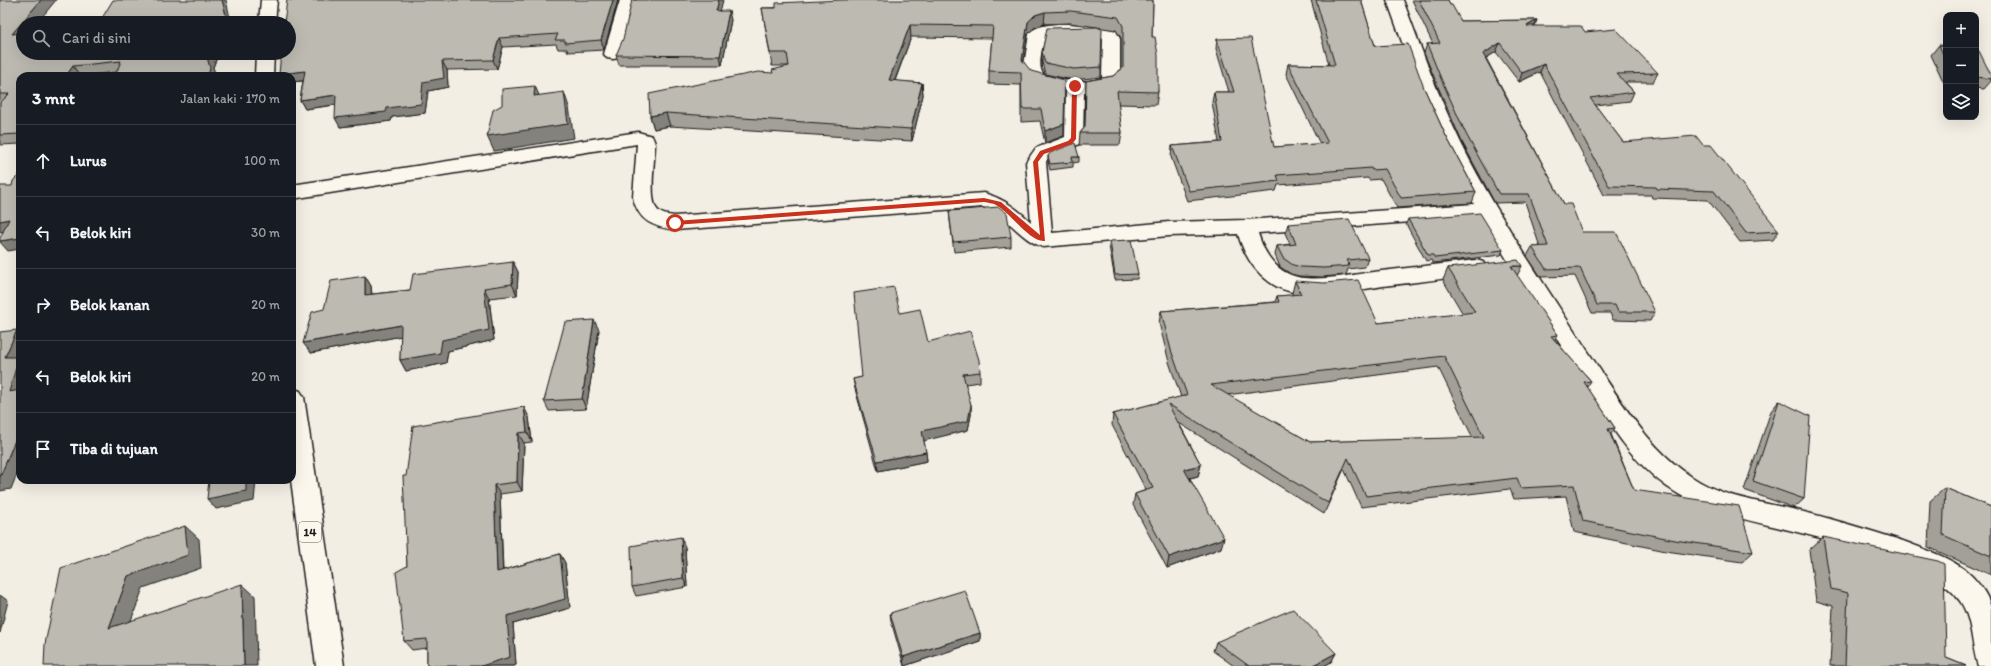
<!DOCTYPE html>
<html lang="id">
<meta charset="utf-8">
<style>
body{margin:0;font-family:Itim,sans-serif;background:#20242c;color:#f1f3f6}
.controls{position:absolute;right:12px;top:12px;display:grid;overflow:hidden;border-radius:8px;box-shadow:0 4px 16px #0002}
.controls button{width:36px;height:36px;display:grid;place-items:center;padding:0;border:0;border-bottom:1px solid #363941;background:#171b24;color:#f1f3f6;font:20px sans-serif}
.stop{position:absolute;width:12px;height:12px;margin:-9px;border:3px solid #c8321e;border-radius:50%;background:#fff}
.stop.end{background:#c8321e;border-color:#fff;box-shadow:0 1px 4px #0008}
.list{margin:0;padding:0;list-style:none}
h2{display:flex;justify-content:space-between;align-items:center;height:52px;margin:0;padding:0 16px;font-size:17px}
h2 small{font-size:13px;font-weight:400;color:#9ea1a6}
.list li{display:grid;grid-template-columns:26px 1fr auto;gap:12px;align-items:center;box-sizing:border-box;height:72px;padding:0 16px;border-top:1px solid #363941}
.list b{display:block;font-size:15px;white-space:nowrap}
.list em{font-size:13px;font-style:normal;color:#9ea1a6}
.icon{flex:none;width:22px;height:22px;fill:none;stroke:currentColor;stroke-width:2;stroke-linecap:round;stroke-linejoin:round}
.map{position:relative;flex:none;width:1991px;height:666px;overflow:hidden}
.search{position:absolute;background:#171b24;box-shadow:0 4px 16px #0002;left:16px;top:16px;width:280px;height:44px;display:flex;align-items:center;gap:10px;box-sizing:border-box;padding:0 14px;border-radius:22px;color:#9ea1a6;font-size:15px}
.panel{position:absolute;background:#171b24;box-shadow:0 4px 16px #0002;left:16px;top:72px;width:280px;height:412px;border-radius:12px}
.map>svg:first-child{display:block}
</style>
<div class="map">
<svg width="1991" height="666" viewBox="0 0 1991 666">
<rect width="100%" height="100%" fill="#f2eee4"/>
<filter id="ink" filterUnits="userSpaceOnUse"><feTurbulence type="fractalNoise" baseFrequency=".025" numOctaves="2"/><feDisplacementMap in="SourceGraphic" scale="8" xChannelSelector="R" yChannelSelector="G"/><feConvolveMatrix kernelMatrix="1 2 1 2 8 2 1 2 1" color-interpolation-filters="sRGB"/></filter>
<g filter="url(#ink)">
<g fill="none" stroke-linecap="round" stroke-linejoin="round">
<g stroke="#1c1c1c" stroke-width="3">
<path id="minor" d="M 620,0 L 636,0 L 622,54 L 619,58 L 613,59 L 607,58 L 604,54 Z
M 1387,0 L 1403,0 C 1421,48 1438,96 1461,143 C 1496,213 1540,278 1583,344 C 1617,394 1646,450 1700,482 C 1728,498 1761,502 1792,509 C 1829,518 1866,529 1903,541 C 1924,549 1946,556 1964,569 C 1975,578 1988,593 1991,608 C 1991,623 1991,650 1991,666 L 1978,666 C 1971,645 1973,620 1960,601 C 1944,579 1917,569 1893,561 C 1860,549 1827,539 1793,531 C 1749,520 1704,513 1666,486 C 1622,454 1597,402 1569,358 C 1539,311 1509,265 1482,217 L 1258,233 C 1263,250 1273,268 1291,275 C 1309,283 1352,275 1373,272 C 1407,268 1442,264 1476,260 L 1483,262 L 1486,267 L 1483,272 L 1476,274 C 1448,278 1420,282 1391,285 C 1359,289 1303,303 1274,285 C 1255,273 1244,255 1238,234 L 1169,236 L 1043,247 C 1020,240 1007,214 983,207 L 675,230 C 653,227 638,221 633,197 L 637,144 L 292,199 L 292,185 L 638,132 L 652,136 L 655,143 C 655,158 649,195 656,208 C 660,215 668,215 675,216 L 984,193 C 1004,199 1016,208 1031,222 L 1026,162 L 1036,148 L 1065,137 L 1066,91 L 1031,82 L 1023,71 L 1029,34 C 1040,17 1099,26 1116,31 L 1120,39 L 1120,80 L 1112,87 L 1084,92 L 1083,139 C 1075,153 1052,148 1046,162 L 1052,233 L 1169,222 L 1246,220 L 1474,204 L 1442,144 L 1422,98 ZM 1048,35 L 1096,36 L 1103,38 L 1102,78 C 1089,85 1057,80 1044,75 C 1036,67 1043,46 1045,37 Z"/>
</g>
<g stroke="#1c1c1c" stroke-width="3">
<path id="trunk" d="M 261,0 L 277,0 L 275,23 L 259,23 Z
M 256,53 L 274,53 L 273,76 L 255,76 Z
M 292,388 L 300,391 L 304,397 L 344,666 L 316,666 L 291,480 Z"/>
</g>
<use href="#minor" fill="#fbf7ec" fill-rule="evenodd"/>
<use href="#trunk" fill="#fbf7ec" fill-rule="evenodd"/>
</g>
<path fill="#a3a098" stroke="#1c1c1c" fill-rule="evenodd" d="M 0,0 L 23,23 L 23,53 L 219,53 L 213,67 L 116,72 L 80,76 L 20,76 L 20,144 L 0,145 Z
M 618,0 L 604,50 L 568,52 L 567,49 L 558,49 L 556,44 L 503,47 L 497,69 L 447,70 L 448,87 L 428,91 L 425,113 L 392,117 L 391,121 L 340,127 L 336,105 L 305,109 L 300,100 L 303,81 L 292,82 L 292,76 L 280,76 L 279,74 Z
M 1153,0 L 1152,37 L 1158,92 L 1156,105 L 1118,104 L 1122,133 L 1120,145 L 1079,145 L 1080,133 L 1085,127 L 1086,81 L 1113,76 L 1121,69 L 1121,38 L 1116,30 L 1070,23 L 1044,24 L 1034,28 L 1028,34 L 1023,61 L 1064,124 L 1064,136 L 1045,143 L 1040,121 L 1021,122 L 1021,85 L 989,84 L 989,71 L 992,38 L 911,37 L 895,81 L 922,83 L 923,95 L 912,141 L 670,126 L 654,129 L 650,116 L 773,73 L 789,66 L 772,66 L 762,8 Z
M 1311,0 L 1361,0 L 1375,46 L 1424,88 L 1445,134 L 1476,192 L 1472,203 L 1397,208 L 1381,179 L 1369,180 L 1368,178 L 1278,185 L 1276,191 L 1187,201 L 1171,157 L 1172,146 L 1219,142 L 1212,102 L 1214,92 L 1229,92 L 1216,49 L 1217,39 L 1274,147 L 1320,144 L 1286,74 L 1288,64 L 1329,65 Z
M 1412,0 L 1448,0 L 1450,5 L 1461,21 L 1537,20 L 1534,26 L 1585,32 L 1658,73 L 1653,82 L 1625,82 L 1634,92 L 1630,101 L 1595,105 L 1623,142 L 1703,145 L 1779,231 L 1773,240 L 1740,242 L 1708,200 L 1652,198 L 1651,195 L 1604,195 L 1540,72 L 1519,82 L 1496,52 L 1486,58 L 1564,204 L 1582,232 L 1655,312 L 1650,321 L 1613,320 L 1610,313 L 1592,313 L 1575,276 L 1541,277 L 1527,256 L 1532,247 L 1540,247 L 1525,202 L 1495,203 L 1490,194 L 1462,142 L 1439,89 L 1424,53 L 1427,44 L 1433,44 Z
M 720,11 L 731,20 L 722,65 L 619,65 L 616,55 Z
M 1939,45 L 1946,46 L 1946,84 L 1944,83 L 1931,55 Z
M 1976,51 L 1991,75 L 1991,81 L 1984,89 L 1976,88 Z
M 1042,52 L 1101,67 L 1101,77 L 1073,80 L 1045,74 L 1042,62 Z
M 1048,156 L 1079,157 L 1079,162 L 1073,163 L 1073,167 L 1050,170 L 1048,161 Z
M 949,211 L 1011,237 L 1011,247 L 954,252 L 950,221 Z
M 1408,219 L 1503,250 L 1501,255 L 1433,263 L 1431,260 L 1426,261 L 1406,224 Z
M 1288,224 L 1368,258 L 1365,267 L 1348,269 L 1346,275 L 1322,277 L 1299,276 L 1291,274 L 1280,267 L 1275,255 L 1277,246 L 1290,244 L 1285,233 Z
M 1110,241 L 1138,274 L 1137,279 L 1115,280 L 1109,246 Z
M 513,262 L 518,272 L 517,295 L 489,298 L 494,340 L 448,351 L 446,363 L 406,371 L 400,360 L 401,336 L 311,353 L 324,309 L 365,276 L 371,286 L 372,294 L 410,290 Z
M 1522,266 L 1517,276 L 1558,335 L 1554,340 L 1591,381 L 1587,387 L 1615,428 L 1611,434 L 1634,490 L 1753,552 L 1742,562 L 1666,551 L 1574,532 L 1566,496 L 1514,499 L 1510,489 L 1361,507 L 1344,469 L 1324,514 L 1179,423 L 1201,465 L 1198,476 L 1190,478 L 1221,548 L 1167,568 L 1133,505 L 1135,494 L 1146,490 L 1112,425 L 1113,414 L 1181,397 L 1169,362 L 1159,323 L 1161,311 L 1275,302 L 1277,296 L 1293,295 L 1292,293 L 1295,281 L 1378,323 L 1463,314 L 1443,280 L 1448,268 ZM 1438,367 L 1473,438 L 1310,442 L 1227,395 Z
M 900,313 L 928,342 L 980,372 L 980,382 L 965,384 L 971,405 L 971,415 L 968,430 L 924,440 L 927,461 L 878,471 L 855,389 L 853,379 L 862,377 Z
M 599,330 L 586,409 L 549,411 L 544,401 Z
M 1779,401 L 1804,499 L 1794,508 L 1744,490 L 1771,411 Z
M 529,417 L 532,442 L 524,443 L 522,491 L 500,494 L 503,570 L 560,554 L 565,563 L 570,608 L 513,624 L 516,665 L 514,666 L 427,666 L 427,648 L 412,650 L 404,641 L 407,566 L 406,476 Z
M 1945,488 L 1991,507 L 1991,575 L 1928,547 L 1930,501 Z
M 1823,537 L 1946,658 L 1966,666 L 1830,666 L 1833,606 L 1816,601 L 1809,550 Z
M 685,547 L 687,587 L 636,596 L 632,587 Z
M 890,613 L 980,633 L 980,641 L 904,666 L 891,621 Z
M 1216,642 L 1336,653 L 1331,662 L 1324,666 L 1234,666 L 1213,651 Z"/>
<path fill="#84827c" stroke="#1c1c1c" d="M 41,0 L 56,0 L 37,23 L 23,23 L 23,40 L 12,34 Z
M 222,0 L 226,0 L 231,23 L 228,23 Z
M 613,0 L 618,0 L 604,50 L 601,40 Z
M 719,0 L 723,0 L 718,20 L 716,11 Z
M 729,11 L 731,20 L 722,65 L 720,56 Z
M 1045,12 L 1044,24 L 1034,28 L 1028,34 L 1022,72 L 1022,60 L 1028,22 L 1035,15 Z
M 1537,20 L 1534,28 L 1527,26 Z
M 910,25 L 911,37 L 890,93 L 889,80 Z
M 499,38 L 503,47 L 497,69 L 493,60 Z
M 1500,43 L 1496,52 L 1480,62 L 1483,54 Z
M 209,53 L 219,53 L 213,67 L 216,76 L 208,76 L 207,57 Z
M 442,61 L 447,70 L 448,87 L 428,91 L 425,113 L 392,117 L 391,121 L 340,127 L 335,118 L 387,108 Z
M 1544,64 L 1540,72 L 1519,82 L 1522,73 Z
M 73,66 L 80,76 L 66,76 Z
M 305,71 L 310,80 L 292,82 L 292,76 L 280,76 L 279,74 Z
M 922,83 L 923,95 L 912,141 L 911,129 Z
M 535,86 L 541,100 L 534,96 Z
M 564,92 L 569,107 L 574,138 L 494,151 L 487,136 Z
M 336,95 L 341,104 L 305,109 L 300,100 Z
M 666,113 L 670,126 L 654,129 L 650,116 Z
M 1064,124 L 1064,136 L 1045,143 L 1045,131 Z
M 9,219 L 18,229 L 0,232 L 0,221 Z
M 20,238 L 20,249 L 8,251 L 0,242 L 0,241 Z
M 513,262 L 518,272 L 517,295 L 512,284 Z
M 365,276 L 371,286 L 372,305 L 365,295 Z
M 484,288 L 489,298 L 494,340 L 448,351 L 446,363 L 406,371 L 400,360 L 442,340 Z
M 594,320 L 599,330 L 586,409 L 582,399 Z
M 401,325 L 407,335 L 311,353 L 303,343 Z
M 17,330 L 20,334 L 20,400 L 9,392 L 5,357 Z
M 971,405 L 971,415 L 968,430 L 923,441 L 922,431 Z
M 524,407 L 529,417 L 532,442 L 527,432 Z
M 20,428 L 20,466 L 11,489 L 0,491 L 0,477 Z
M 518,433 L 524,443 L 522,491 L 517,482 Z
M 926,452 L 927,461 L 878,471 L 877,461 Z
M 1201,465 L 1198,476 L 1181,480 L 1184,469 Z
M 246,480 L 256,480 L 254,501 L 216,509 L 207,499 Z
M 494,485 L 500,494 L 503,581 L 497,572 Z
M 185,526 L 199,539 L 201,568 L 143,588 L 124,640 L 109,628 L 128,576 Z
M 681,537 L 685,547 L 687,587 L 683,578 Z
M 1224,538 L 1221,548 L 1167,568 L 1169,557 Z
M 560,554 L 565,563 L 570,608 L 513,624 L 516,665 L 514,666 L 481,666 L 507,616 Z
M 242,584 L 255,596 L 257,666 L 244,666 Z
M 0,595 L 8,601 L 0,633 Z
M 980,633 L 980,641 L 904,666 L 903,657 Z
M 1336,653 L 1331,662 L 1324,666 L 1312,666 Z"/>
<path fill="#bdbab1" stroke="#1c1c1c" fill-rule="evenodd" d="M 0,0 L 41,0 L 12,34 L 23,33 L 23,53 L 209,53 L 207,57 L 210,68 L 208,76 L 115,76 L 121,61 L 73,66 L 66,76 L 20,76 L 20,134 L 0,135 L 0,103 L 9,94 L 0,94 Z
M 113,0 L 222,0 L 228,23 L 99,23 Z
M 287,0 L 613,0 L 601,40 L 565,43 L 565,40 L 555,40 L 558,34 L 499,38 L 493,60 L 442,61 L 444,78 L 423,82 L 421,104 L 387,108 L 386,112 L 335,118 L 336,95 L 300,100 L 305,71 L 279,74 L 281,53 L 289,53 L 289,23 L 284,23 Z
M 632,0 L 719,0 L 716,11 L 729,11 L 720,56 L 616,55 L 623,39 Z
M 842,0 L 1153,0 L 1152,37 L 1155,37 L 1158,55 L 1158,92 L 1117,91 L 1122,133 L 1080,133 L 1085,127 L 1086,81 L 1113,76 L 1123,68 L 1123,26 L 1118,17 L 1071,11 L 1045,12 L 1035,15 L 1028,22 L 1022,60 L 1031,71 L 1065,80 L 1064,124 L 1045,131 L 1041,109 L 1022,109 L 1021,72 L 989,71 L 993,26 L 910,25 L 889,80 L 922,83 L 911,129 L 666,113 L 650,116 L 649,94 L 758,72 L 773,73 L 772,70 L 789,66 L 787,53 L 770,53 L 762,8 L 776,8 L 776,3 Z
M 1316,0 L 1361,0 L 1375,46 L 1408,44 L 1424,88 L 1445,134 L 1476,192 L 1401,198 L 1385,169 L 1372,170 L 1371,168 L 1277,175 L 1279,181 L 1189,191 L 1172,146 L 1222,142 L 1214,92 L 1234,92 L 1217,39 L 1251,38 L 1274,147 L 1328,143 L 1288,64 L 1335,65 Z
M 1419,0 L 1448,0 L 1450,5 L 1452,5 L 1461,21 L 1537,20 L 1527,26 L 1581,26 L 1585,32 L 1616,29 L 1658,73 L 1617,74 L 1634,92 L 1590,98 L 1623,142 L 1696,136 L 1703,145 L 1711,145 L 1779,231 L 1746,233 L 1714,191 L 1657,189 L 1656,187 L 1609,186 L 1544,64 L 1522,73 L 1500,43 L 1483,54 L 1564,204 L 1571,204 L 1582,232 L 1616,232 L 1655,312 L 1618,312 L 1615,305 L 1597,305 L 1580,268 L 1546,269 L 1532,247 L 1548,246 L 1529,194 L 1499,194 L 1494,185 L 1466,134 L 1442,81 L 1427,44 L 1440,43 Z
M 1097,27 L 1102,29 L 1101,67 L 1074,69 L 1045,63 L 1042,52 L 1047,28 Z
M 1939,45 L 1946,46 L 1946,61 Z
M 1976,51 L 1979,51 L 1991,75 L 1991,79 L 1976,77 Z
M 535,86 L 534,96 L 564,92 L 568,124 L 487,136 L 493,110 L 502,105 L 502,89 Z
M 1075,143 L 1079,157 L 1072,157 L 1073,162 L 1050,164 L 1048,156 L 1050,153 Z
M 20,174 L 20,238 L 0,241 L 0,238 L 9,219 L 0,221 L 0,186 L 12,186 L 13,181 Z
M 999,207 L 1007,213 L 1011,237 L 953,242 L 949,211 Z
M 1480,213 L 1503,250 L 1435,258 L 1433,255 L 1428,255 L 1408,219 Z
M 1349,219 L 1368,258 L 1347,260 L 1349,266 L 1324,268 L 1301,267 L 1293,265 L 1283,258 L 1277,246 L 1296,244 L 1288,224 Z
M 1131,240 L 1138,274 L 1115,275 L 1110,241 Z
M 1518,260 L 1522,266 L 1511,266 L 1558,335 L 1551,336 L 1591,381 L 1584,382 L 1615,428 L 1608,429 L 1634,490 L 1739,506 L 1753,552 L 1675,540 L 1583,521 L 1574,485 L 1521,488 L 1517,478 L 1366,496 L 1348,458 L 1328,503 L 1168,404 L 1201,465 L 1184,469 L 1224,538 L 1169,557 L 1135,494 L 1153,488 L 1113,414 L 1187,395 L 1171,350 L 1161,311 L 1279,302 L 1277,296 L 1301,294 L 1295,281 L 1324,283 L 1358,280 L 1378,323 L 1475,312 L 1448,268 ZM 1444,356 L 1484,437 L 1310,442 L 1211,385 Z
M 513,262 L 512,284 L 484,288 L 489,330 L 442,340 L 440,353 L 400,360 L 401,325 L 303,343 L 312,312 L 324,309 L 331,281 L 365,276 L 365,295 L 410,290 L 413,274 Z
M 894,287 L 900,313 L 920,309 L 928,342 L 970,331 L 979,360 L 980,372 L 963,374 L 971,405 L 968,421 L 922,431 L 926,452 L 877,461 L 853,379 L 862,377 L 854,293 Z
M 594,320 L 582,399 L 544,401 L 565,322 Z
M 17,330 L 5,357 L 19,357 L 9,392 L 20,390 L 20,428 L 0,477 L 0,332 Z
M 1779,401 L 1810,416 L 1804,499 L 1753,481 Z
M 524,407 L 527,432 L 518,433 L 517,482 L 494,485 L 497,572 L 560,554 L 565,599 L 507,616 L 510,657 L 481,666 L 427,666 L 427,639 L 404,641 L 396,572 L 407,566 L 403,476 L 406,476 L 413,426 Z
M 209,480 L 246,480 L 246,491 L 207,499 Z
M 1945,488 L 1991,507 L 1991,556 L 1943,535 Z
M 185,526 L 188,555 L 128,576 L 109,628 L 242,584 L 244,666 L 44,666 L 45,644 L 61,568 Z
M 681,537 L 683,578 L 632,587 L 631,546 Z
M 1823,537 L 1938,561 L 1944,564 L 1946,658 L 1966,666 L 1845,666 L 1848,593 L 1831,589 Z
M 965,590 L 980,633 L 903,657 L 890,613 Z
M 1293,609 L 1336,653 L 1312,666 L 1249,666 L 1216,642 Z"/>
</g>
<path fill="#c8321e" d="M 1075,85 L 1077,86 L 1076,139 L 1072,144 L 1044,154 L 1038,162 L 1045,241 C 1030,243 1010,212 996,205 C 993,203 988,203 984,202 L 675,225 L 672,223 L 675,221 L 984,198 L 1001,202 L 1040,235 L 1033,162 L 1040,151 L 1068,141 L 1071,138 L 1072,86 Z"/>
<g text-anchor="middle" stroke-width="4" stroke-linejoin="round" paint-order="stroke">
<rect fill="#fbf7ec" stroke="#5f5e5a" stroke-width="1" x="299" y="522" width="22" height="20" rx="3"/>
<g font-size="12" font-weight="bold" fill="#1c1c1c">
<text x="310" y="536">14</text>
</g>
</g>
</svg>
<div class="controls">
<button>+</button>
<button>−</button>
<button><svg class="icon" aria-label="layers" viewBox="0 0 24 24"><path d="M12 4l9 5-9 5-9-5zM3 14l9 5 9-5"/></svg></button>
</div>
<div class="stop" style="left:675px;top:223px"></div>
<div class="stop end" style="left:1075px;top:86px"></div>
<div class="search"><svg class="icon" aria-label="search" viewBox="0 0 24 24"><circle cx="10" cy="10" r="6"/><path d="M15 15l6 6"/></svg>Cari di sini</div>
<section class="panel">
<h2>3 mnt<small>Jalan kaki · 170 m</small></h2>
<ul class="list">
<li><svg class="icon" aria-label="ahead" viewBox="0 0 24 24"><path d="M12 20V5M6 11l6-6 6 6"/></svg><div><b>Lurus</b></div><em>100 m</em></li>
<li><svg class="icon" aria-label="left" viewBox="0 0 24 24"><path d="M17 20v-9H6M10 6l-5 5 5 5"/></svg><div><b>Belok kiri</b></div><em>30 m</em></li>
<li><svg class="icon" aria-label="right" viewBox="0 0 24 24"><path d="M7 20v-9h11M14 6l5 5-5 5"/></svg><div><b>Belok kanan</b></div><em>20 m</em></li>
<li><svg class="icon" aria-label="left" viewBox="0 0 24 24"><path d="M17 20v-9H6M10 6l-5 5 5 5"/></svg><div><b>Belok kiri</b></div><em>20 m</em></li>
<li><svg class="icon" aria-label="arrive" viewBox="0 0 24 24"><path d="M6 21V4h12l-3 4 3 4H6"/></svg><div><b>Tiba di tujuan</b></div></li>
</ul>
</section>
</div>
